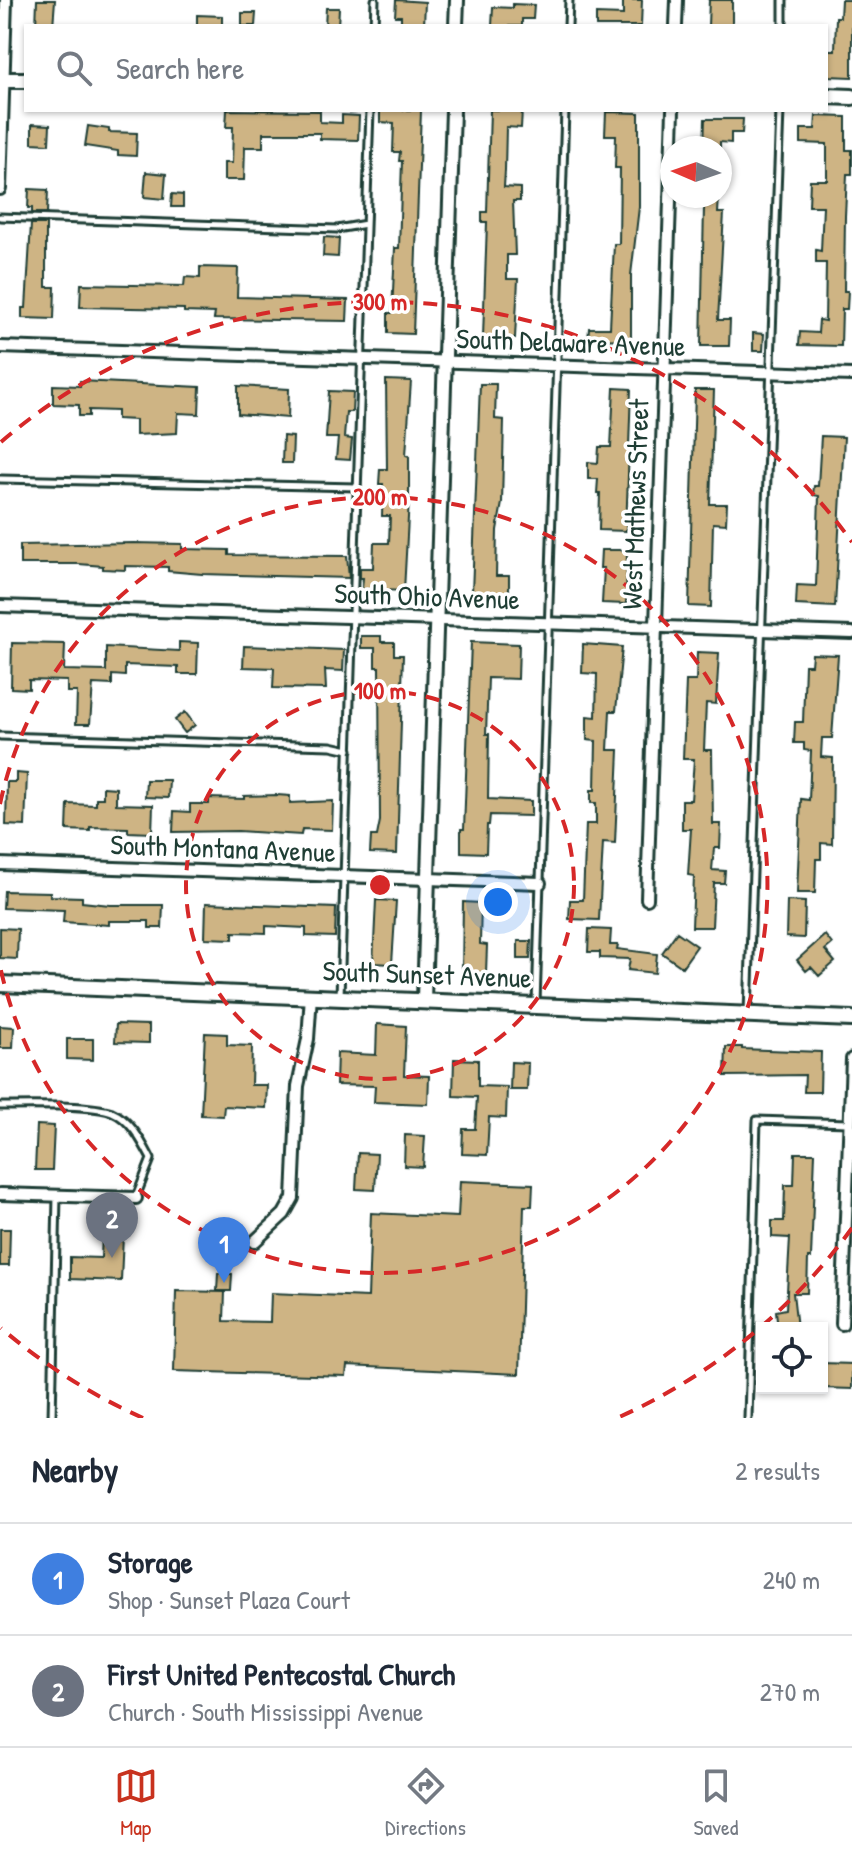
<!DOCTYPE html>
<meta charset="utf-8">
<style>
body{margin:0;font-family:"Patrick Hand",sans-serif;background:#f2f2f3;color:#1f2937}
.controls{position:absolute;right:24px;bottom:24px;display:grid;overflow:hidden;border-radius:0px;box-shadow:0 2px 6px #0004}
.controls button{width:72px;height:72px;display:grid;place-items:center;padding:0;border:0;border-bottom:2px solid #e0e1e3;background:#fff;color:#1f2937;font:40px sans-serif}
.compass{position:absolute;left:660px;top:136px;width:72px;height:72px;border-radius:50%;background:#fff;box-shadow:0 2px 6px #0004;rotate:272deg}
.you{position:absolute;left:498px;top:902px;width:28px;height:28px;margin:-20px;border:6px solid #fff;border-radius:50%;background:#1a73e8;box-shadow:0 0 0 12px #1a73e833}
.badge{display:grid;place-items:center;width:52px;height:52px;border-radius:50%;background:#c8321e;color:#fff;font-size:26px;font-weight:700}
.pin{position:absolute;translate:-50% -66px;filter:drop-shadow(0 2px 4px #0008)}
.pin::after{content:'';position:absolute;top:42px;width:28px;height:24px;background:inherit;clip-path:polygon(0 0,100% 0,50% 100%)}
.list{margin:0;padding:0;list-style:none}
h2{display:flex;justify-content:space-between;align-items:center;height:104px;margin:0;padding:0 32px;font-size:34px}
h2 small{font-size:26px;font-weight:400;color:#747a83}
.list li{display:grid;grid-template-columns:52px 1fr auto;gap:24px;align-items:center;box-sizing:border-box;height:112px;padding:0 32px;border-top:2px solid #e0e1e3}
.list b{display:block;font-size:30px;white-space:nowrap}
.list p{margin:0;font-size:26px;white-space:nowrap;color:#747a83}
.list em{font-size:26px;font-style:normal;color:#747a83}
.icon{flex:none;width:44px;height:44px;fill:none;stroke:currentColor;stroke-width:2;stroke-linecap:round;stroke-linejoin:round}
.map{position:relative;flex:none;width:852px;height:1418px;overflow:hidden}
.search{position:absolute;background:#fff;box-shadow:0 2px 6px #0004;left:24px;right:24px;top:24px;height:88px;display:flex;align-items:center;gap:20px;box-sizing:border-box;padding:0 28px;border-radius:0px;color:#747a83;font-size:30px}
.sheet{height:328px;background:#fff}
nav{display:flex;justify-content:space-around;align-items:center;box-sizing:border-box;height:112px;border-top:2px solid #e0e1e3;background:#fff;font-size:22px;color:#747a83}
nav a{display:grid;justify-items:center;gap:4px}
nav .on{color:#c8321e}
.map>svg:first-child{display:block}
</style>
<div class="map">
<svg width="852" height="1418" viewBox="0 0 852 1418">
<rect width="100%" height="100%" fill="#fff"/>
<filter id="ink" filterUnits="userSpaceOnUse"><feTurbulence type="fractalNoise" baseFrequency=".0125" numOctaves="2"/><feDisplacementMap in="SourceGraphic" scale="16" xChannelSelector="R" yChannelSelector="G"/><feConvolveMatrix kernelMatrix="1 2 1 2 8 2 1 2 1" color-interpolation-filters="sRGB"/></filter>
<g filter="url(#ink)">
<path fill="#ceb484" stroke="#1f3d34" stroke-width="2" d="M 37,0 L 55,0 L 53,26 L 36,26 Z
M 396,0 L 425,2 L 424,26 L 401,26 L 401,16 L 395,16 Z
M 623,0 L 642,0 L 641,26 L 596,26 L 596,14 L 623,15 Z
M 709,0 L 732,0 L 732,26 L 708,26 Z
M 841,0 L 852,0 L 852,77 L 827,76 L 828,50 L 835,50 L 836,17 L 840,17 Z
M 513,4 L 534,5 L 533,19 L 522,19 L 522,26 L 492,26 L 493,7 L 513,8 Z
M 326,8 L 339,8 L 338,26 L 325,26 Z
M 242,13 L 256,13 L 255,26 L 242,26 Z
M 197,15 L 222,16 L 222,26 L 197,26 Z
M 227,110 L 320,111 L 320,122 L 342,123 L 342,115 L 359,116 L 358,140 L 320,139 L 320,133 L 263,133 L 263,147 L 245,147 L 244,180 L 224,180 L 224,163 L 232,163 L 233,127 L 226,127 Z
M 380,110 L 421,110 L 413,334 L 388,333 L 388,313 L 392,313 L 395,248 L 399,248 L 402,161 L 399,161 L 400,152 L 393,152 L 394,123 L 380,122 Z
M 490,110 L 522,110 L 521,128 L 506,127 L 505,170 L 504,187 L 520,188 L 520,201 L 513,201 L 515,255 L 507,255 L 507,279 L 518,279 L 515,338 L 483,337 L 487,222 L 482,222 L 482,212 L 487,212 Z
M 606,112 L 639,113 L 639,207 L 631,275 L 631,339 L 588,340 L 589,328 L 610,328 L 614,244 L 619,244 L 620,168 L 615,168 L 616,135 L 605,135 Z
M 816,116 L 846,117 L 846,150 L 852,150 L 852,174 L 847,174 L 845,216 L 844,291 L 848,291 L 847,309 L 842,309 L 841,346 L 799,345 L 800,332 L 818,333 L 819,320 L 825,321 L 826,263 L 816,263 L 816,250 L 821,251 L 823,206 L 809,206 L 810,180 L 827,180 L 827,144 L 801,143 L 801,129 L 815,129 Z
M 705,119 L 743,119 L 742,133 L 731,133 L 731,143 L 720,142 L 720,148 L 704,148 Z
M 32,124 L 50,125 L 49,144 L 32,143 Z
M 88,126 L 109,129 L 109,132 L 137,133 L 136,156 L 118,155 L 118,151 L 85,146 Z
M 146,172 L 166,174 L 164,199 L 144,197 Z
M 29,189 L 48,190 L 47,213 L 32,213 L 32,208 L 28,208 Z
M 172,194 L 183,195 L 183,207 L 171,207 Z
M 701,196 L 719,196 L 718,213 L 724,213 L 718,320 L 730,320 L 729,346 L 701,346 L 704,207 L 700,207 Z
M 31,224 L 46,224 L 46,287 L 55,287 L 54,319 L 22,318 L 22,308 L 26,308 Z
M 324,237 L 339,238 L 338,257 L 323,256 Z
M 200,267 L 238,268 L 237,297 L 348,300 L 347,321 L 214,319 L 215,313 L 184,312 L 184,309 L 80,307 L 81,284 L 184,286 L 185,277 L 200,278 Z
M 753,333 L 764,334 L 763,351 L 753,351 Z
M 386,380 L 411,381 L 406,455 L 409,456 L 409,499 L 404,591 L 362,589 L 363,578 L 360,578 L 360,568 L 373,568 L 374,543 L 389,543 L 390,516 L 382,516 L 383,484 L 379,484 L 380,469 L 387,469 Z
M 80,381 L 200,387 L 199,414 L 178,413 L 177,433 L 136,435 L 136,420 L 117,419 L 117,411 L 89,410 L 89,416 L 79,416 L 79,405 L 53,404 L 53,385 L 80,386 Z
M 480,384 L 496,384 L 495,419 L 504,420 L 502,503 L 497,530 L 496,576 L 509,576 L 509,594 L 472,593 Z
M 238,386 L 289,389 L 288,418 L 238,414 Z
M 614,388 L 631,389 L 626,531 L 599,530 L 600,493 L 597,493 L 598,479 L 588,479 L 588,462 L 598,463 L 599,447 L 611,447 Z
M 695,390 L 714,390 L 710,504 L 727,504 L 726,524 L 713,523 L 711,607 L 689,606 Z
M 329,391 L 353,392 L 352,412 L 346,412 L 344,438 L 352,439 L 350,460 L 336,459 L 338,438 L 326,438 Z
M 283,436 L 293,437 L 292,463 L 282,463 Z
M 821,436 L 844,437 L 835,607 L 796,605 L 797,585 L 816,586 L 819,496 L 813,495 L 814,486 L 818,486 Z
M 134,543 L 182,544 L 182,549 L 229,550 L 229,555 L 347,556 L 349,578 L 202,574 L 168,571 L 168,567 L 125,566 L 125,570 L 103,569 L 103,566 L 79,564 L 20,564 L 20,545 Z
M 601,550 L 627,550 L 626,604 L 602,603 L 604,568 L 600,568 Z
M 361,636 L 381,636 L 381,642 L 394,642 L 394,655 L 403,655 L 397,854 L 370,853 L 371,836 L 377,836 L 380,821 L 379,667 L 375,667 L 375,648 L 361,648 Z
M 179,642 L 198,643 L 197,674 L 178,674 L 178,667 L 125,665 L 125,676 L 112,675 L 112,685 L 93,684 L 90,724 L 76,724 L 77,692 L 67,692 L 67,681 L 29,680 L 29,689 L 11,688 L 12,643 L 65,644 L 64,670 L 106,671 L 106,647 L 179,651 Z
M 471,642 L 519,644 L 518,679 L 488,678 L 486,734 L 489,734 L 488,799 L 531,801 L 531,816 L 490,815 L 489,825 L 487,825 L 486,853 L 461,852 L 461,829 L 464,829 Z
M 583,644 L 622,647 L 616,711 L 610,711 L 608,750 L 619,750 L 615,843 L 603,842 L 599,920 L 569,919 L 570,900 L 583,900 L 586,824 L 596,824 L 596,803 L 591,803 L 591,790 L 595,790 L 596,741 L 587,740 L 587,716 L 596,717 L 597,674 L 582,673 Z
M 244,646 L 344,650 L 343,671 L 325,670 L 326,689 L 273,688 L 274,668 L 243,667 Z
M 697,652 L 719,653 L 716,704 L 706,703 L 704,750 L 712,750 L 713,824 L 721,824 L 720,848 L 714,848 L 712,870 L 725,871 L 724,883 L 714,883 L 712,927 L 692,927 L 694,876 L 688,875 L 691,829 L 682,829 L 682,800 L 691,800 L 694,759 L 683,759 L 686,681 L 696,681 Z
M 812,654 L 838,655 L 832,738 L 822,738 L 821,757 L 833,758 L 832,844 L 821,843 L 821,859 L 816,859 L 815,893 L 797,893 L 801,799 L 809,800 L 811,751 L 804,750 L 804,743 L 794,743 L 795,722 L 803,722 L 805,665 L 811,665 Z
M 185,712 L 195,725 L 185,733 L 175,720 Z
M 16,773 L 27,774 L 25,826 L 6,825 L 7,782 L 16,782 Z
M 146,780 L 169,780 L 168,798 L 145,797 Z
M 103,787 L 116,788 L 116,804 L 153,805 L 152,833 L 128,832 L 128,828 L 90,827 L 90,831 L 67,830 L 68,804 L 96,805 L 96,798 L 103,798 Z
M 277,795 L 290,796 L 290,803 L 333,801 L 332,830 L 302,829 L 301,835 L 238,831 L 173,832 L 174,811 L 190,812 L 190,804 L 209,804 L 209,798 L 244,799 L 244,796 Z
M 4,891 L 50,892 L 50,896 L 82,897 L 82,902 L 110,905 L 163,905 L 162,928 L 149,928 L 149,921 L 109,921 L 109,925 L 63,922 L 64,910 L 3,908 Z
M 376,900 L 396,901 L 392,964 L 373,963 Z
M 787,901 L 805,902 L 804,938 L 786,937 Z
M 463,902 L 481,903 L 480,944 L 487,945 L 486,973 L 462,972 Z
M 206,903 L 336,908 L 335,937 L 306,936 L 306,928 L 266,926 L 266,933 L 233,932 L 233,939 L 205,938 Z
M 0,928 L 18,929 L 17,959 L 0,958 Z
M 589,929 L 611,930 L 610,945 L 618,945 L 617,949 L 657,954 L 655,973 L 628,970 L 630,959 L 600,958 L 600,952 L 588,952 Z
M 677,932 L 697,946 L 682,967 L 662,953 Z
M 825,935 L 832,944 L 825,950 L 835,962 L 819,976 L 811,967 L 806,971 L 797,960 Z
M 518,941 L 531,941 L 530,959 L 518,959 Z
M 116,1024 L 149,1025 L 149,1043 L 115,1042 Z
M 377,1024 L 406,1026 L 404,1075 L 429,1076 L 428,1104 L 374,1102 L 375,1086 L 336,1085 L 337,1053 L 376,1055 Z
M 0,1026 L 14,1027 L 13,1048 L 0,1048 Z
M 205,1033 L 227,1034 L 227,1045 L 252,1046 L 251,1085 L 267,1085 L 266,1108 L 224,1106 L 223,1116 L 201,1115 Z
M 67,1039 L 93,1039 L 93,1060 L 67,1059 Z
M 726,1047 L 742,1047 L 742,1049 L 821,1052 L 820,1092 L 804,1092 L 805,1075 L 725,1076 Z
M 454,1059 L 478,1060 L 478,1086 L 507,1087 L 506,1118 L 489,1117 L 487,1155 L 462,1154 L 463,1129 L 475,1129 L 477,1097 L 453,1096 Z
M 511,1062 L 528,1063 L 527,1090 L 510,1090 Z
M 37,1125 L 54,1126 L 52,1170 L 35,1170 Z
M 405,1135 L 425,1136 L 423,1167 L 404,1166 Z
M 358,1153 L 377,1154 L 375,1190 L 356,1189 Z
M 795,1153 L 815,1153 L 811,1258 L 808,1258 L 807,1293 L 793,1293 L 797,1328 L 778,1328 L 776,1311 L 786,1309 L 790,1238 L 772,1237 L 772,1221 L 784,1221 L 785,1185 L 794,1185 Z
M 460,1181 L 533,1184 L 532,1206 L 524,1206 L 519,1374 L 347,1366 L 346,1376 L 174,1371 L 176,1291 L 225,1292 L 224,1321 L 270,1322 L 271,1293 L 368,1297 L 371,1213 L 458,1217 Z
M 0,1229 L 10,1229 L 9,1266 L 0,1266 Z
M 102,1234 L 123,1235 L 121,1281 L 70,1279 L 70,1257 L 101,1258 Z
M 218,1273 L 232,1274 L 231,1291 L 217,1291 Z
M 822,1363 L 852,1364 L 852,1389 L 822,1388 Z"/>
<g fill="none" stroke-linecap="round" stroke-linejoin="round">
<g stroke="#1f3d34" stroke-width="11">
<path id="service" d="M 374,26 L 375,0
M 568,26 L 569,0
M 783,26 L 783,0
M 0,217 L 337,229 L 366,224
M 0,479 L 357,487
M 0,736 L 331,746 L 349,750
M 340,996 L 370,110
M 536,1004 L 565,110
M 748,1013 L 780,110
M 0,1106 C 25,1106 91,1104 112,1112 C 131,1120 142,1142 151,1159 L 136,1197
M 52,1418 L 57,1196
M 748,1418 L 757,1120 L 848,1123"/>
</g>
<g stroke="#1f3d34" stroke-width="16">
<path id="minor" d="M 676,26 L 677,0
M 0,189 L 6,0
M 0,347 L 852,375
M 0,606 L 852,633
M 0,864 L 540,883
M 647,899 L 673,110
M 0,1194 L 136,1198
M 254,1242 L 284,1214 L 293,1198 L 298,1086 L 308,1039 L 311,995
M 842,1324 L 852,1059"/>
</g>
<g stroke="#1f3d34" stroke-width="18">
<path id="tertiary" d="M 456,26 L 457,0
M 424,999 L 453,110"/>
</g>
<g stroke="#1f3d34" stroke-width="20">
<path id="secondary" d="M 0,80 L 26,80
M 826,96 L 852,97
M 0,984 L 852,1019"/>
</g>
<use href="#service" stroke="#fff" stroke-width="5"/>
<use href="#minor" stroke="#fff" stroke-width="10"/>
<use href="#tertiary" stroke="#fff" stroke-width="12"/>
<use href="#secondary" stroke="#fff" stroke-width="14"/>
</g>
</g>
<g fill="none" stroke="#d62828" stroke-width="4" stroke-dasharray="14 10">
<circle cx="380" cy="885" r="194"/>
<path d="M0 804A388 388 0 1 1 0 966"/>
<path d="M852 1228A583 583 0 0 1 617 1418M143 1418A583 583 0 0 1 1 1328M1 442A583 583 0 0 1 852 542"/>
</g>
<g text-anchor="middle" stroke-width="7" stroke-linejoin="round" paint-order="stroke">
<g font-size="28" fill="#1f3d34" stroke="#fff">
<text transform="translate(571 342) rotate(2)" y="10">South Delaware Avenue</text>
<text transform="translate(635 504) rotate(-88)" y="10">West Mathews Street</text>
<text transform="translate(427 596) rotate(2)" y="10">South Ohio Avenue</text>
<text transform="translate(223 848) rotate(2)" y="10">South Montana Avenue</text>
<text transform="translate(427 974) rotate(2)" y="10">South Sunset Avenue</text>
</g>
</g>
<circle cx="380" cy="885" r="12" fill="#d62828" stroke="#fff" stroke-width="4"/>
<g font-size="24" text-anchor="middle" font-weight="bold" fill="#d62828" stroke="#fff" stroke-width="7" stroke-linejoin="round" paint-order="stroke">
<text x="380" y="310">300 m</text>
<text x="380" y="505">200 m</text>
<text x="380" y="699">100 m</text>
</g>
</svg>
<div class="controls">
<button><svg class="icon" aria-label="locate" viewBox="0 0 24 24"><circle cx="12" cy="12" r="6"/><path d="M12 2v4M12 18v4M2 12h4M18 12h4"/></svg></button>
</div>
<svg class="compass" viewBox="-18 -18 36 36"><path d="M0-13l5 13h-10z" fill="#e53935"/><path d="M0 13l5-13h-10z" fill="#747a83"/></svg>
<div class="you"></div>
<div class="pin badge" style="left:224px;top:1283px;background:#3f7fe0">1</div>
<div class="pin badge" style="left:112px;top:1258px;background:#6b7280">2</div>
<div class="search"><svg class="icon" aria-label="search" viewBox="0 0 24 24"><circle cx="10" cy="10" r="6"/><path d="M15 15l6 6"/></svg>Search here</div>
</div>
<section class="sheet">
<h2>Nearby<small>2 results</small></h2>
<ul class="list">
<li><span class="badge" style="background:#3f7fe0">1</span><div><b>Storage</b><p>Shop · Sunset Plaza Court</p></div><em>240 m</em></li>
<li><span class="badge" style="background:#6b7280">2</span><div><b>First United Pentecostal Church</b><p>Church · South Mississippi Avenue</p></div><em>270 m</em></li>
</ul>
</section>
<nav>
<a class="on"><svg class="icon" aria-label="map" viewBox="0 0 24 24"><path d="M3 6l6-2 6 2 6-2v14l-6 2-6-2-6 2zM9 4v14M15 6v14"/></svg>Map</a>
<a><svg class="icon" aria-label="directions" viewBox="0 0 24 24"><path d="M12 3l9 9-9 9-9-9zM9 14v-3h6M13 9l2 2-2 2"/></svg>Directions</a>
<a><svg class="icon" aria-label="saved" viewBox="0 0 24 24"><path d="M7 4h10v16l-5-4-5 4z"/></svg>Saved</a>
</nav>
